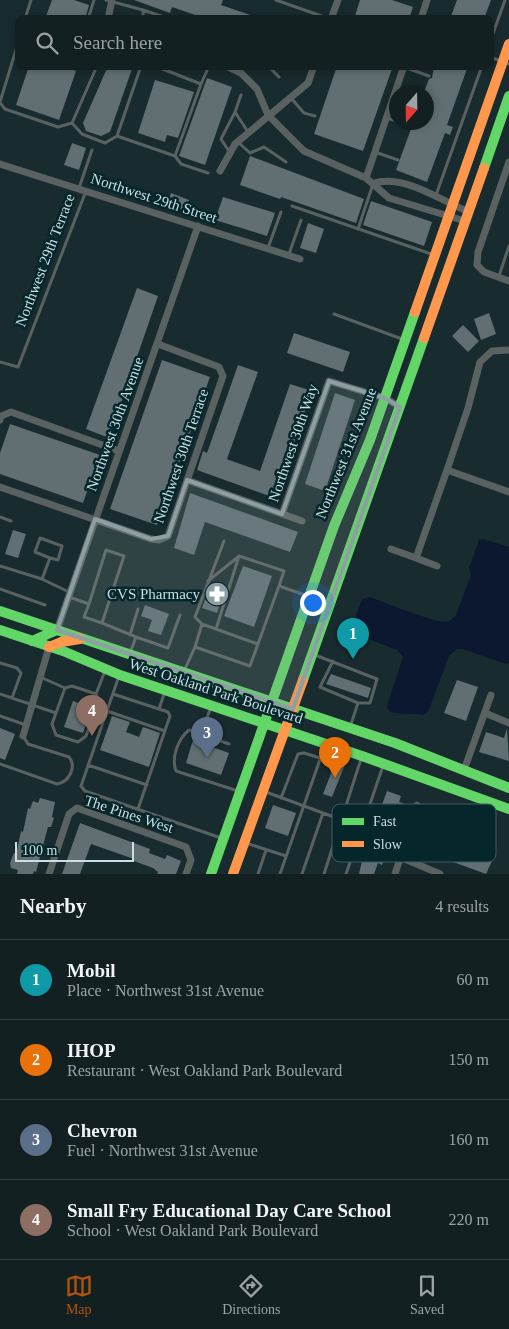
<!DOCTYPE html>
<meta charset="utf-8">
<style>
body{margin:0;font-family:Georgia,serif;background:#1b282a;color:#f1f3f6}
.compass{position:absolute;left:389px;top:85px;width:45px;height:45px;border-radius:50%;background:#122022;box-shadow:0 2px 8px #0003;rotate:200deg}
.scale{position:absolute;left:15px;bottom:12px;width:119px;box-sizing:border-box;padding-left:5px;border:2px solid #ccdee1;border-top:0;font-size:14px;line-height:18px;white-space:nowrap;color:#ccdee1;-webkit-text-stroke:4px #05272c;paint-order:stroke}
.you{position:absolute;left:312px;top:602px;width:18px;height:18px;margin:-12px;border:4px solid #fff;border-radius:50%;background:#1a73e8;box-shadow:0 0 0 8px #1a73e833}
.badge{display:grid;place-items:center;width:32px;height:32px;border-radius:50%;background:#b45309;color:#fff;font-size:16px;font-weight:700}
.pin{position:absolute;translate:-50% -41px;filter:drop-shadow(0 1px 2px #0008)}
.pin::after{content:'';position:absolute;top:26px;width:18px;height:15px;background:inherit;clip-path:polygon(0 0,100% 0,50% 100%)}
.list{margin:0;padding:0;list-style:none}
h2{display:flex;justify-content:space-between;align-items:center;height:65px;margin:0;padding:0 20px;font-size:21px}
h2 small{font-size:16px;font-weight:400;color:#9ca3a5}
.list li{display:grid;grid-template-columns:32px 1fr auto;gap:15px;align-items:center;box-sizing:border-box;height:80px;padding:0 20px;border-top:1px solid #313e40}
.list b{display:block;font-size:19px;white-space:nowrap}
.list p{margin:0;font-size:16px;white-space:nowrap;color:#9ca3a5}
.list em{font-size:16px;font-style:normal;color:#9ca3a5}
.icon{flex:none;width:28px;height:28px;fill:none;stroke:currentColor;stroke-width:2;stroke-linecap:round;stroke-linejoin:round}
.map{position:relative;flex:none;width:509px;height:874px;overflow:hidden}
.search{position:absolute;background:#122022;box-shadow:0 2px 8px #0003;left:15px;right:15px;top:15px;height:55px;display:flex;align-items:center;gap:12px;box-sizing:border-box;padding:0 18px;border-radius:10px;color:#9ca3a5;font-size:19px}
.sheet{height:385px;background:#122022}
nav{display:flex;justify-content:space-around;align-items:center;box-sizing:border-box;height:70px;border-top:1px solid #313e40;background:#122022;font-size:14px;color:#9ca3a5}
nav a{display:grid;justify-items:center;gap:2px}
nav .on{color:#b45309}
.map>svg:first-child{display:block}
</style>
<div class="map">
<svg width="509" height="874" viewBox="0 0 509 874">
<rect width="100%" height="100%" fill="#182b2e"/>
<path fill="#0c1730" d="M 483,539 L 509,547 L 509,663 L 506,664 L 463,649 L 457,649 L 449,656 L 428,712 L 422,715 C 411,712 401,716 389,711 L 387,706 L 403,657 L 397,650 L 353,633 L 352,626 L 362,599 L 370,597 C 383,602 436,623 446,622 C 450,621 454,618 456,615 L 471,575 L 469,568 L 479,540 Z"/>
<path fill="#616f73" d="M 52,0 L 74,0 L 89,5 L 85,19 L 45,19 Z
M 134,0 L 223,0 L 221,5 L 259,18 L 207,19 L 172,7 L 170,13 Z
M 360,0 L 392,0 L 413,7 L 409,19 L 354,19 Z
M 457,0 L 491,0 L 484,19 L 450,19 Z
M 29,66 L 69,66 L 68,68 L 76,71 L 59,120 L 16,105 Z
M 108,66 L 133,66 L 110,132 L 101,136 L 86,131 L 83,123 Z
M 337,66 L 393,66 L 363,151 L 314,134 Z
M 434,66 L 468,66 L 447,125 L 453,127 L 450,135 L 445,133 L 427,182 L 396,170 L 411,129 L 414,127 L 413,122 L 426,122 L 426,92 L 424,92 L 429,79 L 432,78 Z
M 207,78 L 232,87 L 205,165 L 179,156 Z
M 155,80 L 194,92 L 178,138 L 167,135 L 165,142 L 138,133 Z
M 72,143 L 86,148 L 79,170 L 64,165 Z
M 250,156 L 364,199 L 356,223 L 281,197 L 280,199 L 240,185 Z
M 171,193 L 189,200 L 185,211 L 167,203 Z
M 223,197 L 275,213 L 267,236 L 215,220 Z
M 371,201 L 432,222 L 424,246 L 363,225 Z
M 308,223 L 324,229 L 316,253 L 300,248 Z
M 137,288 L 158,296 L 109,438 L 86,429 Z
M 489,313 L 496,334 L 481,340 L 474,319 Z
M 463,325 L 479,341 L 468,352 L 452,336 Z
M 294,333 L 350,352 L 343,372 L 287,353 Z
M 162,360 L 210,377 L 157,525 L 110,509 Z
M 238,365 L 258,372 L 227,459 L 229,460 L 260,471 L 290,384 L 312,391 L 275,498 L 197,470 L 203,451 L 207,453 Z
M 335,393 L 355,400 L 325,491 L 305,484 Z
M 10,424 L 100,455 L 83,503 L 0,474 L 0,453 Z
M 190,493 L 298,532 L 290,552 L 205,522 L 194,555 L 174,548 Z
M 13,530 L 26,534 L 18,558 L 5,554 Z
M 243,566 L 272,576 L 254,627 L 224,616 Z
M 214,585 L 225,589 L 217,613 L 202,608 L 205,600 L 209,601 Z
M 145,605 L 169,614 L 161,635 L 148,631 L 152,620 L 141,616 Z
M 331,674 L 371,688 L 368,698 L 326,684 Z
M 457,680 L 478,687 L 466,721 L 444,713 Z
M 73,701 L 92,708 L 83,733 L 64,727 Z
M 112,716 L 130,722 L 126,732 L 139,737 L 143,727 L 160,733 L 149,767 L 100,750 Z
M 0,728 L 15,734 L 5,760 L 0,758 Z
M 507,728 L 509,761 L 479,752 L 486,732 L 504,738 Z
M 193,740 L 229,753 L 221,775 L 186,763 Z
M 337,758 L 346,762 L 332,797 L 323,794 Z
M 387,791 L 401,796 L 399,802 L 403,803 L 382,865 L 378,863 L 374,874 L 359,874 L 363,857 Z
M 40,798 L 55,802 L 52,817 L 54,818 L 51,827 L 48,827 L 36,872 L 34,871 L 33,874 L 17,874 L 18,870 L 11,868 L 10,863 L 14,853 L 16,854 L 21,831 L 23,832 L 28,808 L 30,809 L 33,801 L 38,803 Z
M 273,805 L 296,813 L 288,836 L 265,828 Z
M 427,814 L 442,819 L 436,839 L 492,861 L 486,874 L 415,848 Z
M 80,823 L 150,849 L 149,853 L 165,859 L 167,855 L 181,861 L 176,874 L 157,874 L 158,872 L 153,868 L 134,861 L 134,859 L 91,844 L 80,874 L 62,874 Z"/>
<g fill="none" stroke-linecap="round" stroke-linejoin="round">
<path stroke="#596261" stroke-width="3" d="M 106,0 L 143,10
M 276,0 L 330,19
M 25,19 L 31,0
M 88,19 L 94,0
M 143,19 L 143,10 L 170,19
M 490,42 L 505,0
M 490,57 L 509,64
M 97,66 L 72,123 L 82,134 L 105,143 L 117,136 L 141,66
M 268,66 L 279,77
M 404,67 L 429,76
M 201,84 L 209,66
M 291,98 L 304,113 L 315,116
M 0,102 L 19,40
M 0,103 L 5,109 L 58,127 L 72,123
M 235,112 L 241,95
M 387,118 L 396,121
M 401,122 L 411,126
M 117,136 L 175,156 L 201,84 L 155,66
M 238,142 L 250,153 L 264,147 L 286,162
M 375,152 L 398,160
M 230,153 L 221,139 L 235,112 L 248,132
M 175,156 L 181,164 L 208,173
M 79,188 L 92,150
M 436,195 L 482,66
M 292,206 L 434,255
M 358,229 L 373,184
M 268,248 L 281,212
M 289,254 L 301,220
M 499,276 L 509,246
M 334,314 L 402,339
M 0,362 L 18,367 L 86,191
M 0,517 L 11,521
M 224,541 L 195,617 L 202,624 L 258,644 L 279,586
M 239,556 L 284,571 L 279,586 L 308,596
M 0,566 L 42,579 L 69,592
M 42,579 L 50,558 L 35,552 L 40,538 L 62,546 L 58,560 L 50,558
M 208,581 L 238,557
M 0,589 L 45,605
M 69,597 L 89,604 L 106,550 L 124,556 L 102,623 L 84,617 L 89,604
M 102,623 L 136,637
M 202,624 L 195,647 L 250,666 L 258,644
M 216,629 L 239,556
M 130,635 L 138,609
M 130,653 L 136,637 L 168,648 L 180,615
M 315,655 L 377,679 L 370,703 L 358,703 L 350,727
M 333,661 L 320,687 L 358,703
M 0,663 L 17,668 L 21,673 L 12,698
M 184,671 L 195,647
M 119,676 L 81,786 L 85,791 L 221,838
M 40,677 L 65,688
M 0,694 L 56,713
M 96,694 L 72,686 L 65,688 L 52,724 L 56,735 L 78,742 L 86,736 L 99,700 L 96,694 L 105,671
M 113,694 L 159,709 L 165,691
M 211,707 L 201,734 L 189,730 C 178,739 171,757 176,771 L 238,791
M 107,711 L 165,731
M 0,716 L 26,725
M 201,734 L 229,744
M 0,764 L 57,784 C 69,782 77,767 69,757 L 28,744 L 23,736
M 88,765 L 147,785
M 266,792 L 342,820
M 281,798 L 298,754 L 304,753 L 320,758
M 138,809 L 170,716 L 168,712 L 159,709
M 246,843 L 286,856
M 258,874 L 266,850
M 280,874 L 325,745
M 302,874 L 323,813
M 324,874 L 361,759
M 346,874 L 383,766"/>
<path stroke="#596261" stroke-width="7" d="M 108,19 L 112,0
M 331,19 L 338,0
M 421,19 L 427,0
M 226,66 L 241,73 L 257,89 L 268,115 L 304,151 L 366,178 L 389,198 L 465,221
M 509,162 L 478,252 L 477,265 L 484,272 L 509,281
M 0,164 L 300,259
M 220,171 L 235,144 L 308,83 L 314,66
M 366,178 L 404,66
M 374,183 C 405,174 441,201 469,212
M 509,350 L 492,351 L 480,362 L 468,408 L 447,470 L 509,492
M 0,420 L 1,416 L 11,412 L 119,451
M 187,480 L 302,521
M 0,487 L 151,539 L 159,540 L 168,536 L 223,376 L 219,367 L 158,344
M 282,514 L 329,381 L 385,398 L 400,407
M 391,549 L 416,558 L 447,470
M 416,558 L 437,566
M 57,630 L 198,226
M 485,713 L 509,723
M 23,736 L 49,647
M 464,770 L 491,695
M 400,857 L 440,874
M 49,874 L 69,814 L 77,808 L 186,847 L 191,860 L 186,874
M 395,874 L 417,805"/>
<path stroke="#63d668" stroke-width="10" d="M 484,168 L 509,96
M 0,611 L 395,743 L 509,788
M 0,630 L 63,651 L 120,675 L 362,756 L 509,809
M 32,641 L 57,630
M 303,680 L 424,338
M 211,874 L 334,526 L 370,440 L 415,312"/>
<path stroke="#ff974d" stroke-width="10" d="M 415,312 L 509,44
M 424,338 L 484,168
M 49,647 L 61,642 L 80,639
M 233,874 L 303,680"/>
</g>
<path fill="#8d9fa2" fill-opacity="0.2" stroke="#8d9fa2" stroke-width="4" stroke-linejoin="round" d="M 329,381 L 385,398 L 400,407 L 293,709 L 57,630 L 95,519 L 151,539 L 168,536 L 187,480 L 282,514 Z"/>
<defs>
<g id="pharmacy-disc" transform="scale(1.25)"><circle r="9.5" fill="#8d9fa2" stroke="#05272c"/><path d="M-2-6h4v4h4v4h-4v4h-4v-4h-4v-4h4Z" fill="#fff"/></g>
</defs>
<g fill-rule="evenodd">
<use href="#pharmacy-disc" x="217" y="594"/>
</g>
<g text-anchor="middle" stroke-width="5" stroke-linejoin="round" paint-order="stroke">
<g font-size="15" fill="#ccdee1" stroke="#05272c">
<text transform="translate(154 198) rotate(18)" y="5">Northwest 29th Street</text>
<text transform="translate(45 260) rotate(-69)" y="5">Northwest 29th Terrace</text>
<text transform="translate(115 424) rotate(-70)" y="5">Northwest 30th Avenue</text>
<text transform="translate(293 443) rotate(-71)" y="5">Northwest 30th Way</text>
<text transform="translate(346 453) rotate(-68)" y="5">Northwest 31st Avenue</text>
<text transform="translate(181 456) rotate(-71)" y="5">Northwest 30th Terrace</text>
<text transform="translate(216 691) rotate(18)" y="5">West Oakland Park Boulevard</text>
<text transform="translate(129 814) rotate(18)" y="5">The Pines West</text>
</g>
<g font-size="15" fill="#ccdee1" stroke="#05272c" text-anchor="end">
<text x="200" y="599">CVS Pharmacy</text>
</g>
</g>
<rect x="332" y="804" width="164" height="58" rx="8" fill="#05272c" stroke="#415e62" stroke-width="1"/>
<rect x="342" y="818" width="22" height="7" fill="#63d668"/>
<rect x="342" y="841" width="22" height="6" fill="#ff974d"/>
<g font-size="14" fill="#ccdee1">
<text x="373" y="826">Fast</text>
<text x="373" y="849">Slow</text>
</g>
</svg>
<svg class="compass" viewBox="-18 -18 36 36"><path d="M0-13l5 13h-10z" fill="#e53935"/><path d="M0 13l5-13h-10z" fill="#9ca3a5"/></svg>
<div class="scale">100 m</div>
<div class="you"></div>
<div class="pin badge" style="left:353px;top:659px;background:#0f9aa8">1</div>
<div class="pin badge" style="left:335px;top:778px;background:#e8710a">2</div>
<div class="pin badge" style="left:207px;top:758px;background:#5c6f8a">3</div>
<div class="pin badge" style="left:92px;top:736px;background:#8d6e63">4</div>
<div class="search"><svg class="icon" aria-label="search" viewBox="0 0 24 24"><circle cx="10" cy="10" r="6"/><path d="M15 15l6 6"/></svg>Search here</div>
</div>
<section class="sheet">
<h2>Nearby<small>4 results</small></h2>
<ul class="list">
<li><span class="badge" style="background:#0f9aa8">1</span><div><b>Mobil</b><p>Place · Northwest 31st Avenue</p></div><em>60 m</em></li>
<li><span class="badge" style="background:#e8710a">2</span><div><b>IHOP</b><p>Restaurant · West Oakland Park Boulevard</p></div><em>150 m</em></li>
<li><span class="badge" style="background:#5c6f8a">3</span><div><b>Chevron</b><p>Fuel · Northwest 31st Avenue</p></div><em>160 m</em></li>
<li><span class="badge" style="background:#8d6e63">4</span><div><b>Small Fry Educational Day Care School</b><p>School · West Oakland Park Boulevard</p></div><em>220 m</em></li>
</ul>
</section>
<nav>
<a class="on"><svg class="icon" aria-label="map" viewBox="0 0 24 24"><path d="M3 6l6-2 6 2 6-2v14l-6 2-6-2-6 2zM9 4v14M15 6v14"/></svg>Map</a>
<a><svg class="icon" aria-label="directions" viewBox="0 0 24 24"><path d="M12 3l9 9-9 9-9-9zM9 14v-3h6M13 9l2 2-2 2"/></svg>Directions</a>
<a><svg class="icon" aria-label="saved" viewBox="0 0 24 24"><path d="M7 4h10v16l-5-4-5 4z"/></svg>Saved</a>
</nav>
